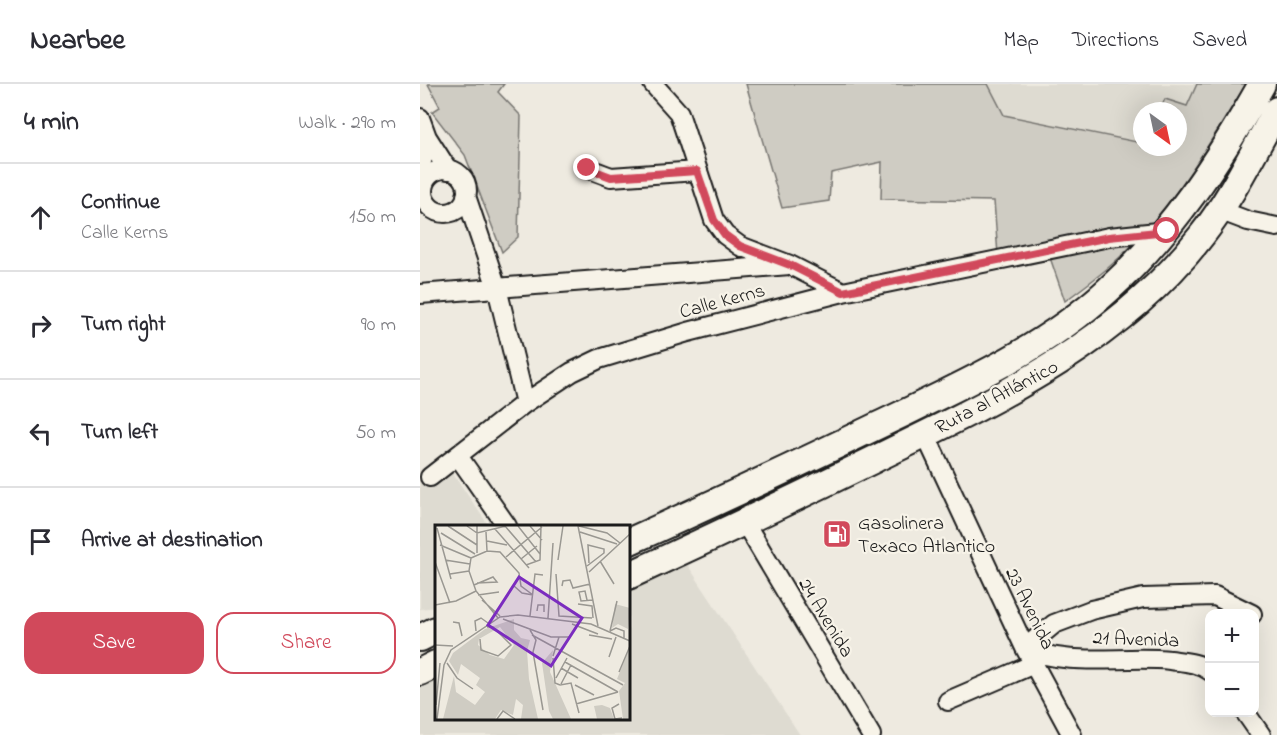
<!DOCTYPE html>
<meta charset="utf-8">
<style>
body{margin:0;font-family:"Indie Flower",sans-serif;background:#f7f7f7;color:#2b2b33}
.controls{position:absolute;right:18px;bottom:18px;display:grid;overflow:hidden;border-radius:12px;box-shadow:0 6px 24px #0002}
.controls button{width:54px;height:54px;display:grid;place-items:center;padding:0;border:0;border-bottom:2px solid #e1e1e2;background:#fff;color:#2b2b33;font:30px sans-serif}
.compass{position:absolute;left:713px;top:18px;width:54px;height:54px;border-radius:50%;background:#fff;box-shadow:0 6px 24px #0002;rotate:147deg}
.stop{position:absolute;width:18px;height:18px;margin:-14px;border:4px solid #d1495b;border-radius:50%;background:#fff}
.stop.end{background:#d1495b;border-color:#fff;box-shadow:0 2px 6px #0008}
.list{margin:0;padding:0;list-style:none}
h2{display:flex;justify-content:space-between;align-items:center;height:78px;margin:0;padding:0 24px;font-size:26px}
h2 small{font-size:20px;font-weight:400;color:#7c7c81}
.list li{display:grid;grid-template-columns:39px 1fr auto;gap:18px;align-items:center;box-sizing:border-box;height:108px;padding:0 24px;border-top:2px solid #e1e1e2}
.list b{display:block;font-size:22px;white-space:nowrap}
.list p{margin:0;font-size:20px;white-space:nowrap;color:#7c7c81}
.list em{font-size:20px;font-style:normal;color:#7c7c81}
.actions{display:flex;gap:12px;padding:18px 24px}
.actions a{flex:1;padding:14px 0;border:2px solid #d1495b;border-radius:18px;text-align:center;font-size:21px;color:#d1495b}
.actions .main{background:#d1495b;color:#fff}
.icon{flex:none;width:33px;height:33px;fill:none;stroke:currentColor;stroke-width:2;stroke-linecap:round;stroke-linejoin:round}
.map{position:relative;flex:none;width:857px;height:651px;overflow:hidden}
header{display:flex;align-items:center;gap:36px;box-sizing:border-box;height:84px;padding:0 30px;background:#fff;border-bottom:2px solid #e1e1e2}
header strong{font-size:28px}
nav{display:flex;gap:33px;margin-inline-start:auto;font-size:21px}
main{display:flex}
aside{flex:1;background:#fff}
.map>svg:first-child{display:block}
</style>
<header>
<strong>Nearbee</strong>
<nav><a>Map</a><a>Directions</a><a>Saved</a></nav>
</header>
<main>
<aside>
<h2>4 min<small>Walk · 290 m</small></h2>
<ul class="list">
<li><svg class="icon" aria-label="ahead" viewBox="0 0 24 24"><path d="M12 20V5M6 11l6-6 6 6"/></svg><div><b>Continue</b><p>Calle Kerns</p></div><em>150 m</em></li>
<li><svg class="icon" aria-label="right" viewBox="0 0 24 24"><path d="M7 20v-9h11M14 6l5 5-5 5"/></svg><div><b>Turn right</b></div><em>90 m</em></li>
<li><svg class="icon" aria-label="left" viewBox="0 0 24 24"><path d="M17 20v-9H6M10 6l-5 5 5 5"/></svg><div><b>Turn left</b></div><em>50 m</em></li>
<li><svg class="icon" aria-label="arrive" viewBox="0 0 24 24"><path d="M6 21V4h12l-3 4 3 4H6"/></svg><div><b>Arrive at destination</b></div></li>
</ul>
<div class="actions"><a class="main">Save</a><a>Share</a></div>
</aside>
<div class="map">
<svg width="857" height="651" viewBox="0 0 857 651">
<rect width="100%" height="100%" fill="#eeeae0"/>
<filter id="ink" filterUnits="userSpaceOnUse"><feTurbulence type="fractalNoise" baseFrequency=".0167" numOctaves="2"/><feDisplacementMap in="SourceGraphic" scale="12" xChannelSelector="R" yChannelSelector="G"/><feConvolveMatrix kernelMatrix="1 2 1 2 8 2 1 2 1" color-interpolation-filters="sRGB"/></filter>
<g filter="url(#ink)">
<path fill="#dedbd1" d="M 568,0 L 777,0 L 767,23 L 745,15 L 739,27 L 722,27 L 722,59 L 584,31 Z
M 31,387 L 69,442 L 16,442 L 16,523 L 0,525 L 0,394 L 7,404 Z
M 263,474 L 380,651 L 0,651 L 0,600 L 16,592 L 16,634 L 208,634 L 209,501 Z"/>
<path fill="#cfccc3" stroke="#767470" stroke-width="1.5" d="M 8,0 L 84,0 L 78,8 L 101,32 L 98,153 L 82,168 L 45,71 L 12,28 L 20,23 Z
M 326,0 L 568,0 L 584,31 L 722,59 L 722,63 L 758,63 L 758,27 L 739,27 L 745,15 L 767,22 L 777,0 L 826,0 C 787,64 746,134 689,183 C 675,195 660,206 645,217 L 626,162 L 578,171 L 574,117 L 461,115 L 462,78 L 411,89 L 409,117 L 362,124 Z"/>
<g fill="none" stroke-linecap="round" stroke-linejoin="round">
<g stroke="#1c1c1c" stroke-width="22">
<path id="minor" d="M 233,0 L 259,29 L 294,136 L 305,151 L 320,162 L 370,181 L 423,208
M 0,34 L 7,53 L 28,86
M 167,84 L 191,93 L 277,87
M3 107a22 22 0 1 1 44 0a22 22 0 1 1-44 0Z
M 3,104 L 1,82 L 7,53
M 46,112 L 77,204 L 105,319
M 799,126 L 828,137 L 857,143
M 0,210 L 370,181
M 505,350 L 605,564 L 652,651
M 38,372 L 87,442
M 10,393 L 105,319 L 152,288 L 179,275 L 268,248 L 423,208 L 689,153 L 747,147
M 325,439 L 451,651
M 605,564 L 634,540 L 671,526 L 723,514 L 795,512 L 832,530
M 605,564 C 649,584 703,571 750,576 C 765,578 777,578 790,587
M 528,617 L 614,580
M 825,628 L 841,651"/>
</g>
<g stroke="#1c1c1c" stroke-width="30">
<path id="highway" d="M 208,458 C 293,420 376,381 459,341 C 538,303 623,266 688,206 C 753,147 799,76 842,0
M 208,492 C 291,454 373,415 455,375 C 574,317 699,259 782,151 C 812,113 833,68 857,26
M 0,554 L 16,546
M 0,588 L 16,580"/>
</g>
<use href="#minor" stroke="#f7f3e8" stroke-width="18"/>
<use href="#highway" stroke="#f7f3e8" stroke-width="26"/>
</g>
</g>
<g fill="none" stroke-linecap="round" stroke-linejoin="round" filter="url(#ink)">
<path stroke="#d1495b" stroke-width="8" d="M 167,84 L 191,93 L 277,87 L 294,136 L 305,151 L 320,162 L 370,181 L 423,208 L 689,153 L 747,147"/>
</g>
<defs>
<g id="fuel-square" transform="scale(1.5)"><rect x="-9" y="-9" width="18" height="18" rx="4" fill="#d1495b" stroke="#f7f3e8"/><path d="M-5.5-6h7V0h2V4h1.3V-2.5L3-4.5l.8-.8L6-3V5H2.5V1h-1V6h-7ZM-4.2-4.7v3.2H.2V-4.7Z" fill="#fff"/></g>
</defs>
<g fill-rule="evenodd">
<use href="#fuel-square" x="417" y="450"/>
</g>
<g text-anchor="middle" stroke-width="4.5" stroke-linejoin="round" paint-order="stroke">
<g font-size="20" fill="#1c1c1c" stroke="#f7f3e8">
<text transform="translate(302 216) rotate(-15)" y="7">Calle Kerns</text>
<text transform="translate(576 312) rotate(-28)" y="7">Ruta al Atlántico</text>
<text transform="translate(611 524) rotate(64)" y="7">23 Avenida</text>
<text transform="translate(407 533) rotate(59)" y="7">24 Avenida</text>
<text transform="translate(716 554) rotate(2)" y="7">21 Avenida</text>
</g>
<g font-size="20" fill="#1c1c1c" stroke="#f7f3e8" text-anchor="start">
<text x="438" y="445">Gasolinera<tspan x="438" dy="23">Texaco Atlantico</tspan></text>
</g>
</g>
<g transform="translate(15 441)">
<rect width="195" height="195" fill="#eeeae0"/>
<path d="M 180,79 L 195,83 L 193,104 L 183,99 L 177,103 ZM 79,94 L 79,105 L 86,113 L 95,115 L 92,126 L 94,154 L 103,194 L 86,194 L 88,180 L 81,174 L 78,190 L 66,185 L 60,194 L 8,194 L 19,151 L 21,167 L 40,180 L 50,167 L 41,160 L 45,153 L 26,139 L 23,150 L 14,136 L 18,128 L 50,104 ZM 65,102 L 79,120 L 69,134 L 55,130 L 43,120 L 44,114 ZM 195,122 L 195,194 L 188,194 L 184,166 L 190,158 L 182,154 ZM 118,125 L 115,147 L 136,194 L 118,194 L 114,186 L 107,138 ZM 167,180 L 175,183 L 179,194 L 162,194 L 159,181 Z" fill="#cfccc3" fill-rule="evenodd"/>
<path fill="none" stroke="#9a9892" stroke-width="1.5" d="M 13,1 L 42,20M 32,1 L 42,8 L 71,1M 42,1 L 42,28M 70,1 L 101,37M 83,1 L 105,29M 95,1 L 107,15M 143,1 L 163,101M 144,1 L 172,8 L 185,18M 2,3 L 16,54M 60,4 L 94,43M 51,7 L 52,26M 145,7 L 182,19M 6,8 L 40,29M 52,16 L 72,20M 5,20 L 36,33M 71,32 L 107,2M 36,33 L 52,26 L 65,27 L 84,48 L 86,61 L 98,70M 36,33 L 34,46 L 41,66 L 63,93M 86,34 L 102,21M 10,35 L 35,39M 123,35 L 128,1M 165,36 L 179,59M 0,37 L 15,78M 91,40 L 105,35 L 106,1M 152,41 L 169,28 L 169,24 L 153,20 L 154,38M 154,47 L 195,9M 15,49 L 34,46M 121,49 L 124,91 L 157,93M 39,60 L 58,52 L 62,57 L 42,58M 79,61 L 87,68 L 98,70M 127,61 L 128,56 L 135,55 L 138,63 L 155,59M 43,70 L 64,67M 47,75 L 65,91M 152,75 L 150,66 L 144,67 L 146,76 L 158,75M 143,79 L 157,81 L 158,93M 0,80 L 21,76 L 41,66M 102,86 L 103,80 L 109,80 L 109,87M 95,91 L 100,49 L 108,50M 113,93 L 118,18M 68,94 L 116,112 L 134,112M 18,97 L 24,98 L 27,111M 137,99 L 163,109M 95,105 L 101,115 L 98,127 L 108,185M 41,106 L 40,96 L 46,93 L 53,98M 175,106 L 182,76M 175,106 L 181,103 L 189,106 L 189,113M 97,110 L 188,160M 154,110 L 177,114M 45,114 L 46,125 L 63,131 L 76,120 L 58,102 L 52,102M 0,120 L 18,121M 118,131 L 124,112M 174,132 L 181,112M 118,133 L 120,158 L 125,160M 130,137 L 183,167M 12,138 L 22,153 L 38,164M 126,143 L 143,153M 184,147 L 195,121M 121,153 L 132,133M 126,159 L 136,140M 125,160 L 136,158 L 144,188M 140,160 L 159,170M 141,179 L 183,167M 184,179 L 177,183 L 180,194 L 187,193M 1,180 L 5,138M 2,194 L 9,140 L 16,125 L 65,92 L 83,90 L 156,99 L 195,116M 62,194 L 68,186 L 80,194"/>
<path fill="#7b2cbf" fill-opacity="0.15" stroke="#7b2cbf" stroke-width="3" d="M 84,52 L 147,93 L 116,141 L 53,100 Z"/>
<rect width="195" height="195" fill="none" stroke="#1c1c1c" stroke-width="3"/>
</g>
</svg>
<div class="controls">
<button>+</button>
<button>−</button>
</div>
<svg class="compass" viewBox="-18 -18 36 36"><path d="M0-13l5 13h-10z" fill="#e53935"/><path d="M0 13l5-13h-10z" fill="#7c7c81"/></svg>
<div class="stop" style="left:747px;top:147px"></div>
<div class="stop end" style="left:167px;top:84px"></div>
</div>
</main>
